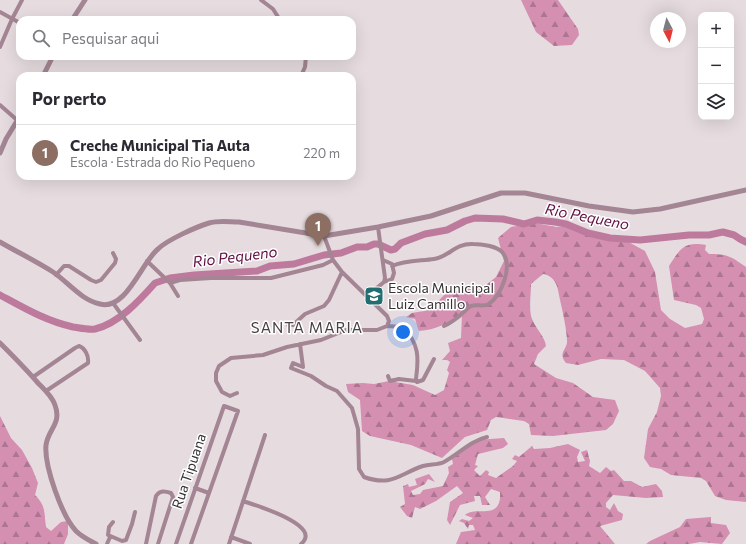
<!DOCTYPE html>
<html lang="pt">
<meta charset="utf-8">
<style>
body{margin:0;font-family:Commissioner,sans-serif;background:#f7f7f7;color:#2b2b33}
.controls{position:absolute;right:12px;top:12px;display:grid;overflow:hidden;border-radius:8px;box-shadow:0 4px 16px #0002}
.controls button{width:36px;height:36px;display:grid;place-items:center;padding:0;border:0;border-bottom:1px solid #e1e1e2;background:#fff;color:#2b2b33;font:20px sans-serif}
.compass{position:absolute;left:650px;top:12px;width:36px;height:36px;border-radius:50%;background:#fff;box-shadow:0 4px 16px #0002;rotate:173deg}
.you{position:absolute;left:403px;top:332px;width:14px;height:14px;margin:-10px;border:3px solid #fff;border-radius:50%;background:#1a73e8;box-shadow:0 0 0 6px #1a73e833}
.badge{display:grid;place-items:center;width:26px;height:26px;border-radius:50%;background:#216d70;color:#fff;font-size:13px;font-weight:700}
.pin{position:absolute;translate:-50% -33px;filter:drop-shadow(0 1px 2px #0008)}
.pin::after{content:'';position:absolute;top:21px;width:14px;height:12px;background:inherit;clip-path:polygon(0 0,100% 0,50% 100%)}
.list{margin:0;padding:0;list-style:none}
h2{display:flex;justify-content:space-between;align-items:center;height:52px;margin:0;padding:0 16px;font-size:17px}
h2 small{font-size:13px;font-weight:400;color:#7c7c81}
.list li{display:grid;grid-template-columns:26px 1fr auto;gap:12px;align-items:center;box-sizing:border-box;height:56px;padding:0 16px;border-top:1px solid #e1e1e2}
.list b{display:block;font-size:15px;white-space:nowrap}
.list p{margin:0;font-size:13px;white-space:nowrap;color:#7c7c81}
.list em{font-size:13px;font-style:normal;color:#7c7c81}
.icon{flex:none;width:22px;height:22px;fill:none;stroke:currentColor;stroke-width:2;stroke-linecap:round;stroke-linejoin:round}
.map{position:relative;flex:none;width:746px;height:544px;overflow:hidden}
.search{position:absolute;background:#fff;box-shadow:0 4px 16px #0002;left:16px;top:16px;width:340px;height:44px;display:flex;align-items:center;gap:10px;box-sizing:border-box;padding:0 14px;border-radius:12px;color:#7c7c81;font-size:15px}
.panel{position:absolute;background:#fff;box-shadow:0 4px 16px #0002;left:16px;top:72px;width:340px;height:108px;border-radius:12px}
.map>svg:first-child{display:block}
</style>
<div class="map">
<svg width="746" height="544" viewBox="0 0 746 544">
<defs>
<pattern id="forest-firs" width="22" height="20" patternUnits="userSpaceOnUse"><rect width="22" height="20" fill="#d48fb1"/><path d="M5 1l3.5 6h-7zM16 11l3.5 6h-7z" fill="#ad7591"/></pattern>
</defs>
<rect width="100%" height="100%" fill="#e6dce0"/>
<path fill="url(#forest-firs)" d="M 521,0 L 558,0 L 578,29 L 579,35 L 572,45 L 554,46 L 536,32 Z
M 535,223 L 556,227 L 576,226 L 602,236 L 625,240 L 645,251 L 655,272 L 661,310 L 670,319 L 685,328 L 702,324 L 704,319 L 701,308 L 696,305 L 674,300 L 669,266 C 680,249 684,241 706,245 L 705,250 L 709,254 C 728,254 730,256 746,267 L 746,502 L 726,500 L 715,496 L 706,481 L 701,478 L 671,475 L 661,469 L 650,467 L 644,458 L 648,429 L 657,412 L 661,396 L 660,388 L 645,371 L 624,360 L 601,359 L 578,365 L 566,363 C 557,352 568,350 567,340 C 566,323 561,306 558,290 C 556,281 551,275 543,274 L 531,284 C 531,294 529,306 531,316 C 534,327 545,336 546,346 L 538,354 L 534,364 L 556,378 L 573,383 L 593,397 L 615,400 L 619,411 L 613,424 L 606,430 L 553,436 L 531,435 L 529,424 L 524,421 L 496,417 L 491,420 L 487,430 L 465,437 L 442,458 L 411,445 L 370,436 L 362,431 L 360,400 L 348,392 L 346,384 L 363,383 L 374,384 L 389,381 L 413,385 L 435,395 L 444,390 L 449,373 L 447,370 L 450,362 L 447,360 L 442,360 L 450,351 L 448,343 L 461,338 L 462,314 C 448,323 436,330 419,331 L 415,319 L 406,317 L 412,313 L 430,310 L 444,295 L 469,287 L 486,285 L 496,277 L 504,261 L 498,238 L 511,227 Z
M 0,416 L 11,438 L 22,450 L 32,468 L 38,483 L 35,495 C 46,506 44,512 46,527 L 51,531 L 61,522 L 68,521 L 68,534 L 64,544 L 0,544 Z
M 504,438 L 508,444 L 503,448 L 478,454 L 475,465 L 478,466 L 474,470 L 480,476 L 486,470 L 489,472 L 488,475 L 496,478 L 513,466 L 517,461 L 512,459 L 515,455 L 519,457 L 532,446 L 534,449 L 550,448 L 568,444 L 580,450 L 577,457 L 578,462 L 585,461 L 581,452 L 587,450 L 590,461 L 589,466 L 600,473 L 606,467 L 611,471 L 614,470 L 624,481 L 631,481 L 642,487 L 656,484 L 662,491 L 663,497 L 646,498 L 613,495 L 606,503 L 606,507 L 610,510 L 614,503 L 618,511 L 623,514 L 622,520 L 600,526 L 615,544 L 456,544 L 461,532 L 475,530 L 473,525 L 469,525 L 468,529 L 464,523 L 459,521 L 462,519 L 469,521 L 473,518 L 465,515 C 476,505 502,522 500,492 L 491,489 L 485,497 L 490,505 L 482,505 L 480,496 L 474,496 L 475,501 L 460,505 L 450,525 L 447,520 L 450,502 L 463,493 L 457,486 L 436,501 L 420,509 L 415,507 L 412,518 L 407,516 L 400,507 L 405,504 L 403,486 L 408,484 L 409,487 L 417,485 L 415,479 L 429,474 L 435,482 L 428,479 L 425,484 L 411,491 L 413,495 L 420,494 L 423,490 L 443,486 L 449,473 L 448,467 L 453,464 L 452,459 L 477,440 Z
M 711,517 L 711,523 L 726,525 L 730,533 L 722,544 L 700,542 L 689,544 L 646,544 L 650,541 L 680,527 L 686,519 Z"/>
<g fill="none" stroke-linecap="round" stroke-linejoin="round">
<path stroke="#be7a9c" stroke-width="7" d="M 0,295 C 24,308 46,321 73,327 C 80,328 88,330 95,329 C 118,324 140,300 155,283 L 170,278 L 194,275 L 257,271 L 270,266 L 294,264 L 324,255 L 341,253 L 357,247 L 367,247 L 374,244 L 378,244 L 391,250 L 395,249 L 401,243 L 425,234 L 447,230 L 465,221 L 475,218 L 503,219 L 524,224 L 537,220 L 555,222 L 566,224 L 588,233 L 610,238 L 640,240 L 689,235 L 709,235 L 718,233 L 723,232 L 734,235 L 740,239 L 746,242"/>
<path stroke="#a48593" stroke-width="4" d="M 261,0 L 273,9 L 280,20
M 0,12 L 20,23
M 0,47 L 12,19 L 22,0
M 301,76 L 305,67 L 306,56
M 0,105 L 17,120
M 324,236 L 333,260 L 342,272 L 387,316 L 389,321 L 387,326
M 383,260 L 392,264 L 394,273 L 392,279 L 384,282
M 147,261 L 170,283 L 178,296
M 392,266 C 405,260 421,261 434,259 C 449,257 455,243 473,244 C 481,244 497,246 502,252 C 514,266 501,295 489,304 C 483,307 477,304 471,306 C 466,309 462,314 457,318 C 453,321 449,324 444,326
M 56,275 L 64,266 L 69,266 L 91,280 L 96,282 L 101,280 L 115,263 L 116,259 L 113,253
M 170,283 L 180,280 L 211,278 L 271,278 L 323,265 L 333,260
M 367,296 L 384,282 L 385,278 L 378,227
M 113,303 L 140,340
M 288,325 L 293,325 L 305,314 L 324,306 L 329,300 L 342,272
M 300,344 L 303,367 L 293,363 L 291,368 L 311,376 L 326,386 L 337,391 L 352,408 L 358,429 L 359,469 L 364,477 C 392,487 399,474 423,466 C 430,464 438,465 444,462 C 459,454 470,441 487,437
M 388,376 L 390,381 L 399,379 L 416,381
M 33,377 L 75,348 L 79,346 C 85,348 89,356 88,363 L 46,391
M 237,393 L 230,396 L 222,392 L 216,381 L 216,373 L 219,366 L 231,358 L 263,355 L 287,347 L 321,340 L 346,330 L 377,330 L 387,326 L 403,327 C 419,344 419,357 416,379 L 417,382 L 423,380 L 434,359
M 195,488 L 209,493
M 243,501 C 254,505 324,525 301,544
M 113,522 L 109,527 L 108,535 L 122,541 L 126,540 L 132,524 L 135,512
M 231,537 L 250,544
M 107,544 L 110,537
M 146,544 L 156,496 C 160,490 165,491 171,493 L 173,497 L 158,544
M 176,544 L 224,406 L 238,411 L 191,544
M 229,544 L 265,435"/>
<path stroke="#a48593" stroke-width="5" d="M 72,20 L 85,0
M 43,76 L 53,56
M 0,153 L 6,139 L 20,116
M 0,242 C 17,252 36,261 53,272 C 68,282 81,300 100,304 C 126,311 141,263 158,249 C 167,240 196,227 209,223 C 219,220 230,222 239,222 L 324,236 L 378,227 L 431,216 L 501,193 L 525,193 L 589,206 L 633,212 L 660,209 L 746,190
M 0,343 C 13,356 26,369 38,383 C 44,389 52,396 55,405 C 62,424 48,429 46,445 C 44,466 62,516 76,531 C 82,537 89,540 96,544"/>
</g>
<defs>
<g id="school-square" transform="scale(1)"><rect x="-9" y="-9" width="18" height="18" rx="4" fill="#216d70" stroke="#fff"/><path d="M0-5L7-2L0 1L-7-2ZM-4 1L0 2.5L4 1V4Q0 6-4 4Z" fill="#fff"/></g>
</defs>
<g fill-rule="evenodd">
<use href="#school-square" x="374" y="296"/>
</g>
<g text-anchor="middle" stroke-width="3" stroke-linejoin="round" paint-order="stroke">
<g font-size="14" fill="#363334" stroke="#fff" text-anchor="start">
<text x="388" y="293">Escola Municipal<tspan x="388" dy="16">Luiz Camillo</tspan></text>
</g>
<g font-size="14" fill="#363334" stroke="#fff">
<text transform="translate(189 471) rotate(-71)" y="5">Rua Tipuana</text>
</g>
<g font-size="15" font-style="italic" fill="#610f41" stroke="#fff">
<text transform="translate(587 217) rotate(11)" y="5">Rio Pequeno</text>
<text transform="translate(235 257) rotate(-7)" y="5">Rio Pequeno</text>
</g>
<g font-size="15" letter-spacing="1" fill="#484144" stroke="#fff">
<text x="307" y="333">SANTA MARIA</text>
</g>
</g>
</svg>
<div class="controls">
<button>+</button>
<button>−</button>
<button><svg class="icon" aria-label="layers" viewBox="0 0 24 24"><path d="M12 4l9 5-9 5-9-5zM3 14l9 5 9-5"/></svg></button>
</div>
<svg class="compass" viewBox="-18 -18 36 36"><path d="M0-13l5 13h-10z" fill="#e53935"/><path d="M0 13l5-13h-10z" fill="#7c7c81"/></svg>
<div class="you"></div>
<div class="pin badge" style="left:318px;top:246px;background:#8d6e63">1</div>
<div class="search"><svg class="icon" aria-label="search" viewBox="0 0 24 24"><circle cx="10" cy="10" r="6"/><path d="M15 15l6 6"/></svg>Pesquisar aqui</div>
<section class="panel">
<h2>Por perto<small></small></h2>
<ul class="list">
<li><span class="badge" style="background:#8d6e63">1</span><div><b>Creche Municipal Tia Auta</b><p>Escola · Estrada do Rio Pequeno</p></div><em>220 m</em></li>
</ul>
</section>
</div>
